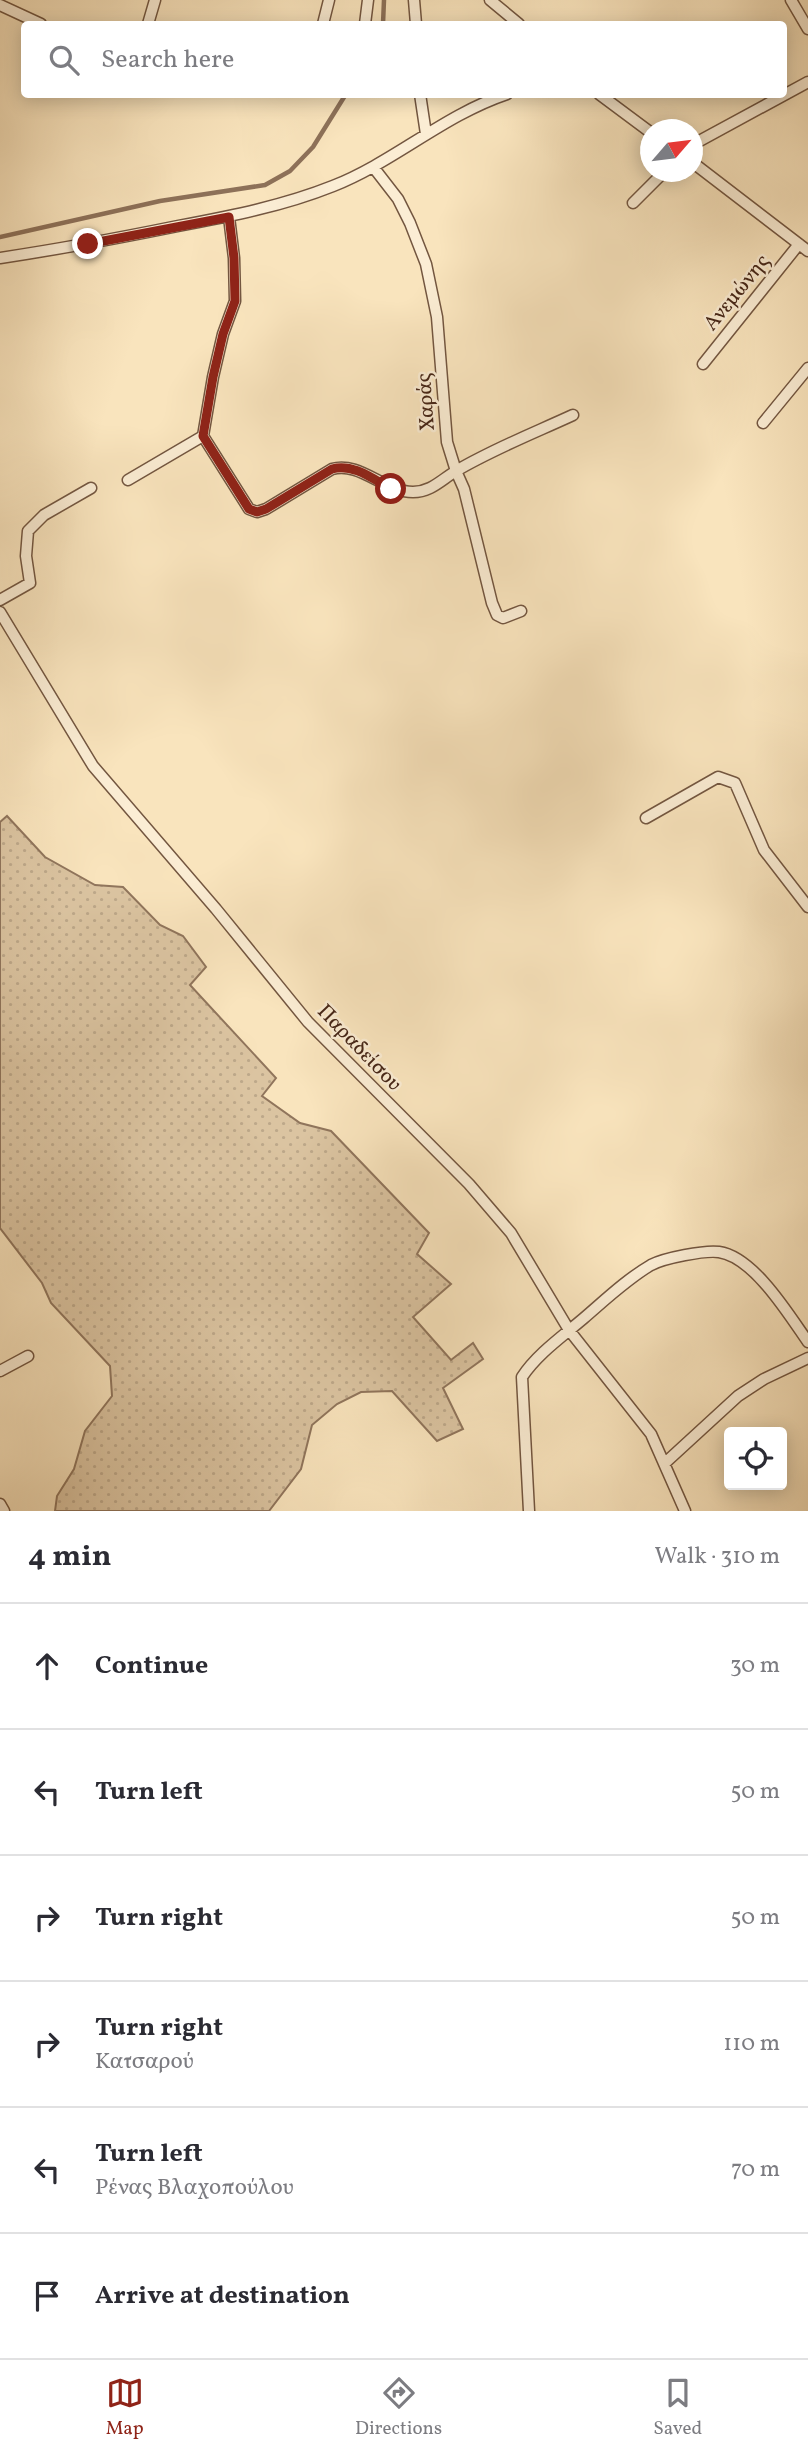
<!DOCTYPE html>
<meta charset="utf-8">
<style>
body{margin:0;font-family:Vollkorn,serif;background:#f7f7f7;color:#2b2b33}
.controls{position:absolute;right:21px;bottom:21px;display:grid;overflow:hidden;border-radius:7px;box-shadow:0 4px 18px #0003}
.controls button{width:63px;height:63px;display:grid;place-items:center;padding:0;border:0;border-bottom:2px solid #e1e1e2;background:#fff;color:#2b2b33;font:35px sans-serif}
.compass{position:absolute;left:640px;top:119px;width:63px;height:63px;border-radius:50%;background:#fff;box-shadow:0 4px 18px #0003;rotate:62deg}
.stop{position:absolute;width:21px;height:21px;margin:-16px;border:5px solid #8f2418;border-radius:50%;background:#fff}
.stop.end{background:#8f2418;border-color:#fff;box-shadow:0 2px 7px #0008}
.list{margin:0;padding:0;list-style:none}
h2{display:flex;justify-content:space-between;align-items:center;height:91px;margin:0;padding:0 28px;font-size:30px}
h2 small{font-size:23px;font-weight:400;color:#7c7c81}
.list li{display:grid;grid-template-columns:46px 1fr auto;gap:21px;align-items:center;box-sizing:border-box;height:126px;padding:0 28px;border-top:2px solid #e1e1e2}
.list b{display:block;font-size:26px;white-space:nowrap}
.list p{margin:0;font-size:23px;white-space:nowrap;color:#7c7c81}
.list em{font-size:23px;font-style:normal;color:#7c7c81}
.icon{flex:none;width:38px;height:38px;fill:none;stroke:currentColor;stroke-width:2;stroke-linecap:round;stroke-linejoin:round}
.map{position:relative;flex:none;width:808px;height:1511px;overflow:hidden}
.search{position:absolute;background:#fff;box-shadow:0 4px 18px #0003;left:21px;right:21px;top:21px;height:77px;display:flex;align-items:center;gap:18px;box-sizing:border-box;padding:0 24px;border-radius:7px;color:#7c7c81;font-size:26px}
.sheet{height:847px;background:#fff}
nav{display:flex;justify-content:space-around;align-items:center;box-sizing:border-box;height:98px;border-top:2px solid #e1e1e2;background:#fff;font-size:19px;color:#7c7c81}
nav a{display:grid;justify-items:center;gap:4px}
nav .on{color:#8f2418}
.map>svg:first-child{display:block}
</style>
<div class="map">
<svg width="808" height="1511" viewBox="0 0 808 1511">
<defs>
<pattern id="grass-dots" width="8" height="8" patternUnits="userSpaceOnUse" patternTransform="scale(1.75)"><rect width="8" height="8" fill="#dbc4a1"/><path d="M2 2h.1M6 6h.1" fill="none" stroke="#bda88a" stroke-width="1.8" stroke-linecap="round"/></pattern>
</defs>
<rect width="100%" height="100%" fill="#f9e4bd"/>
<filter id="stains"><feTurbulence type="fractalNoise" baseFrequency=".00286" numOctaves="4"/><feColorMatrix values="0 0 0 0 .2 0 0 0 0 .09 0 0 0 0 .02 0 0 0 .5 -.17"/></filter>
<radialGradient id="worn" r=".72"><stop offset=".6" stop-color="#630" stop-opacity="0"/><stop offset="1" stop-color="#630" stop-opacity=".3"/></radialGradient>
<path fill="url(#grass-dots)" stroke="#90755c" stroke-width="2" d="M 7,816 L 45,857 L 95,885 L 123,887 L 160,925 L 183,936 L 206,967 L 190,985 L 276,1078 L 262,1096 L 300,1123 L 331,1131 L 429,1233 L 417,1254 L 451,1284 L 413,1317 L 451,1360 L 473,1343 L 483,1359 L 443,1388 L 463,1429 L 437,1441 L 392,1391 L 361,1392 L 337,1404 L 312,1425 L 301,1469 L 269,1511 L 55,1511 L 57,1496 L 74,1469 L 85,1431 L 112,1396 L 110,1366 L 51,1303 L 42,1283 L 0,1228 L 0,822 Z"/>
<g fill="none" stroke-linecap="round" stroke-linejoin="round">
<path stroke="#8d7159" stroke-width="4.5" d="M 383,24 L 384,0
M 0,237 L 160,201 L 265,185 L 290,171 L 313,147 L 346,94"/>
<g stroke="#735640" stroke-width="13">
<path id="street" d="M 414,0 L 416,24
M 490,0 L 519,24
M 791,0 L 808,29
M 0,5 L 41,24
M 148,24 L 155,0
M 323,24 L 329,0
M 365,24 L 368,0
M 420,94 L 426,134
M 599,94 L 650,132
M 692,145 L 808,82
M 692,162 L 808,251
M 374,168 L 398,199 L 410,223 L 426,264 L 437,317 L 447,442 L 456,471 L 464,489 L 492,603 L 497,615 L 503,618 L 521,611
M 633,203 L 664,172
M 0,258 C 60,249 119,238 178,226 C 231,216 283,206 333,186 C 394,162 444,115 507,94
M 703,364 L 799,244
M 763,423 L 808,368
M 203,436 L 249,509 L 257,512 L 266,509 L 332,469 C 360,461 384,492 413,492 C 431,492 441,480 456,471 C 493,449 534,433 573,415
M 128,480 L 203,436 L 213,377 L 223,334 L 235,301 L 234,258 L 229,217
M 0,600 L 30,583 L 26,556 L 28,531 L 44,515 L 91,488
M 0,612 L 93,766 L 216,909 L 308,1022 L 469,1184 L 511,1233 L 569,1330 L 651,1434 L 685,1511
M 646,818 L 718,777 L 735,783 L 764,850 L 808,907
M 0,1371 L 28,1356
M 665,1463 L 738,1396 L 764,1379 L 808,1358
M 0,1504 L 4,1511
M 529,1511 L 522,1377 C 537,1354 563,1336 584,1318 C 605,1300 627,1279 651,1265 C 664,1258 705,1250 719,1252 C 754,1257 789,1315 808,1342"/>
</g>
<use href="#street" stroke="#fbedd4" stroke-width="10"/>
</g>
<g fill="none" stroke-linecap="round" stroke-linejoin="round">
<path stroke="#8f2418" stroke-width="9" d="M 88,244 L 229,217 L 234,258 L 235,301 L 223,334 L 213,377 L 203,436 L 249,509 L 257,512 L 266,509 L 332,469 C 353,463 373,479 391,489"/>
</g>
<g text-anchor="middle" stroke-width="5" stroke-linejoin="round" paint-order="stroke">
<g font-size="21" fill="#462617" stroke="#fbedd4">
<text transform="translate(736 292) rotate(-51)" y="7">Ανεμώνης</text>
<text transform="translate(425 402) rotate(-94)" y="7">Χαράς</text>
<text transform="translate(360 1047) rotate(46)" y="7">Παραδείσου</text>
</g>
</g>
<rect width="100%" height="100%" filter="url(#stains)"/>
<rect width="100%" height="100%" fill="url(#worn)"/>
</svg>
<div class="controls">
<button><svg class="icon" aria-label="locate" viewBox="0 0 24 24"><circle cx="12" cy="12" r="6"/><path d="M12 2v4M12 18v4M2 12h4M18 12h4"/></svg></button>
</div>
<svg class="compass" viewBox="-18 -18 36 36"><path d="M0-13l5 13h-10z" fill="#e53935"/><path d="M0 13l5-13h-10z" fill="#7c7c81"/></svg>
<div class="stop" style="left:391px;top:489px"></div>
<div class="stop end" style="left:88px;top:244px"></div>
<div class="search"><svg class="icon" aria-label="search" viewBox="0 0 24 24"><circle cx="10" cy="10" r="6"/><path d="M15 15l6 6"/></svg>Search here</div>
</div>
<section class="sheet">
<h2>4 min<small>Walk · 310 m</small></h2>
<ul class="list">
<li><svg class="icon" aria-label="ahead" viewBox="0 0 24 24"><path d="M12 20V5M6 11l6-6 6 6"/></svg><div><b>Continue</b></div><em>30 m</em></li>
<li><svg class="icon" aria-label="left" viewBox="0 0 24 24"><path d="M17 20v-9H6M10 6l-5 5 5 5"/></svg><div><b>Turn left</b></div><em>50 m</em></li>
<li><svg class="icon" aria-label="right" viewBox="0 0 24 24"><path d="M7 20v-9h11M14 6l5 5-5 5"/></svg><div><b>Turn right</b></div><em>50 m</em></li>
<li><svg class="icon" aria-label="right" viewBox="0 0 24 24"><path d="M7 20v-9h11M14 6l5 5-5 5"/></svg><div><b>Turn right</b><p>Κατσαρού</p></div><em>110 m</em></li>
<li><svg class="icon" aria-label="left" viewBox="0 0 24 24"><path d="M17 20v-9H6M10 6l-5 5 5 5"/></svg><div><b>Turn left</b><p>Ρένας Βλαχοπούλου</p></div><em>70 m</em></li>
<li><svg class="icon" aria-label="arrive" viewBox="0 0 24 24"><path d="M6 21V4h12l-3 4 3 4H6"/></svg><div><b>Arrive at destination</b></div></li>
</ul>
</section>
<nav>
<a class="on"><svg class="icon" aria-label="map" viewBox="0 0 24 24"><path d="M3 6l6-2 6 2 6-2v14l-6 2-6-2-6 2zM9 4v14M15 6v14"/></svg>Map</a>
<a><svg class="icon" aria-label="directions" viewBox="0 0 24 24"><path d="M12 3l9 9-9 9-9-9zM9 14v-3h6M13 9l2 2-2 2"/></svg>Directions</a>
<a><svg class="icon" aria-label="saved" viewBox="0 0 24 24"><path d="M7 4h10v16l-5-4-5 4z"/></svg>Saved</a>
</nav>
